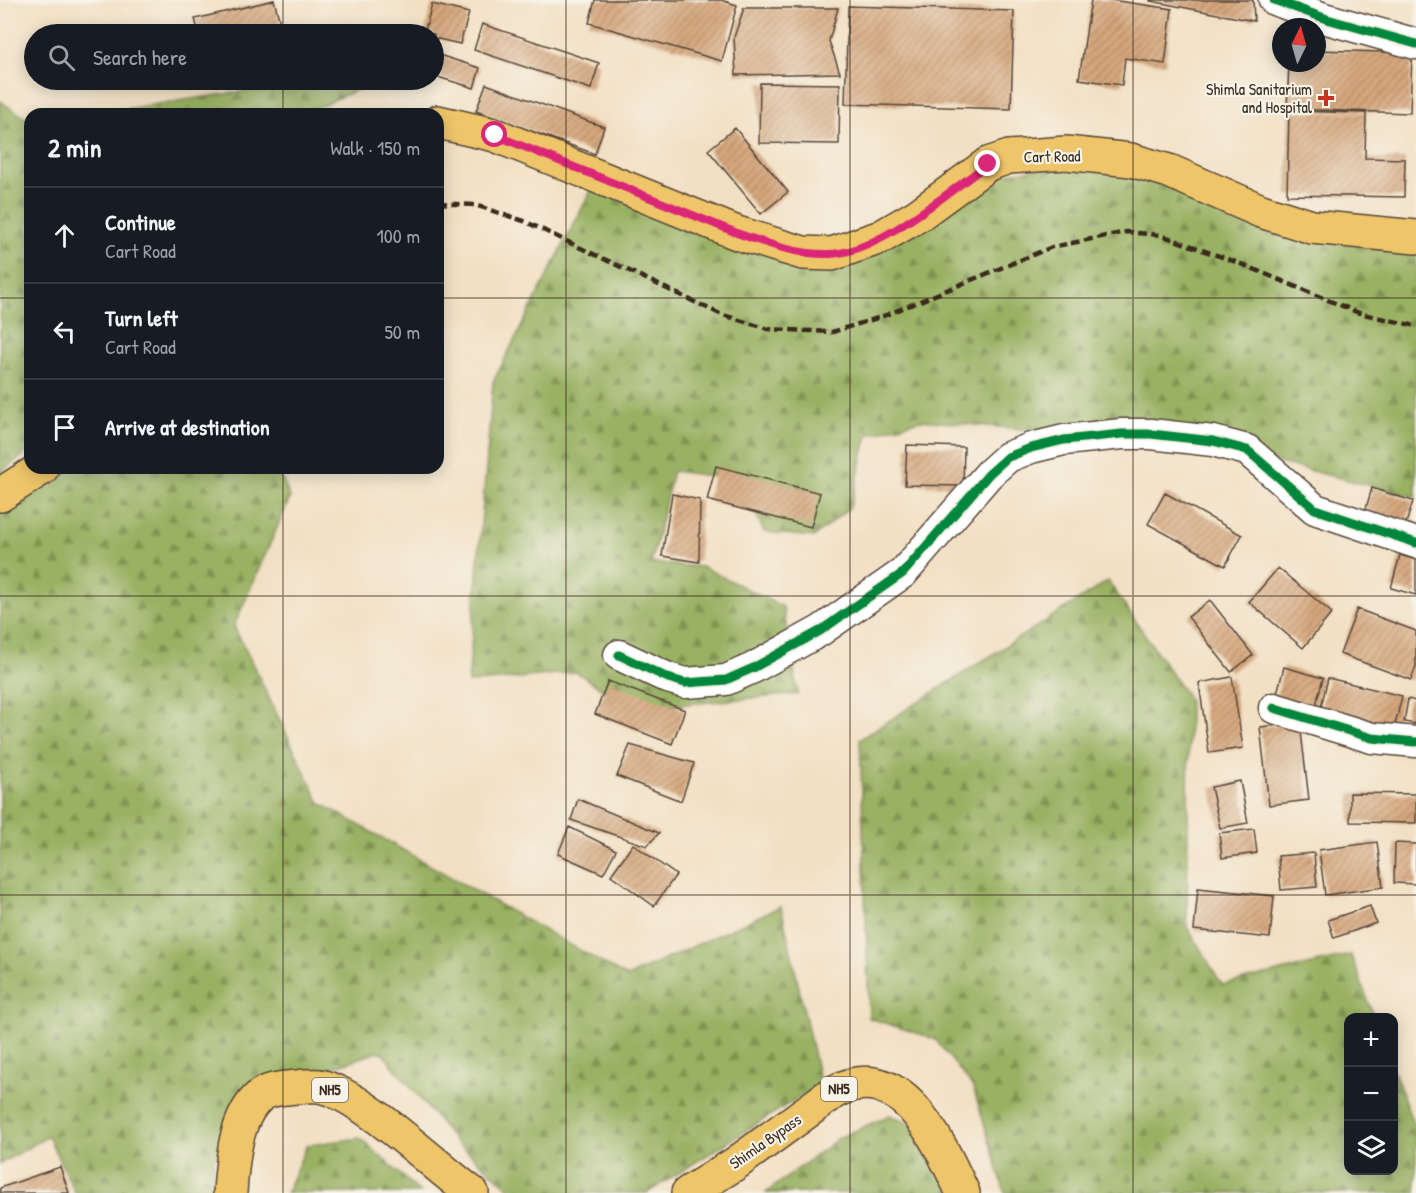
<!DOCTYPE html>
<meta charset="utf-8">
<style>
body{margin:0;font-family:"Patrick Hand",sans-serif;background:#242831;color:#f1f3f6}
.controls{position:absolute;right:18px;bottom:18px;display:grid;overflow:hidden;border-radius:12px;box-shadow:0 3px 15px #0003}
.controls button{width:54px;height:54px;display:grid;place-items:center;padding:0;border:0;border-bottom:2px solid #363941;background:#171b24;color:#f1f3f6;font:30px sans-serif}
.compass{position:absolute;left:1272px;top:18px;width:54px;height:54px;border-radius:50%;background:#171b24;box-shadow:0 3px 15px #0003;rotate:5deg}
.stop{position:absolute;width:18px;height:18px;margin:-14px;border:4px solid #db2777;border-radius:50%;background:#fff}
.stop.end{background:#db2777;border-color:#fff;box-shadow:0 2px 6px #0008}
.list{margin:0;padding:0;list-style:none}
h2{display:flex;justify-content:space-between;align-items:center;height:78px;margin:0;padding:0 24px;font-size:26px}
h2 small{font-size:20px;font-weight:400;color:#9ea1a6}
.list li{display:grid;grid-template-columns:39px 1fr auto;gap:18px;align-items:center;box-sizing:border-box;height:96px;padding:0 24px;border-top:2px solid #363941}
.list b{display:block;font-size:22px;white-space:nowrap}
.list p{margin:0;font-size:20px;white-space:nowrap;color:#9ea1a6}
.list em{font-size:20px;font-style:normal;color:#9ea1a6}
.icon{flex:none;width:33px;height:33px;fill:none;stroke:currentColor;stroke-width:2;stroke-linecap:round;stroke-linejoin:round}
.map{position:relative;flex:none;width:1416px;height:1193px;overflow:hidden}
.search{position:absolute;background:#171b24;box-shadow:0 3px 15px #0003;left:24px;top:24px;width:420px;height:66px;display:flex;align-items:center;gap:15px;box-sizing:border-box;padding:0 21px;border-radius:33px;color:#9ea1a6;font-size:22px}
.panel{position:absolute;background:#171b24;box-shadow:0 3px 15px #0003;left:24px;top:108px;width:420px;height:366px;border-radius:18px}
.map>svg:first-child{display:block}
</style>
<div class="map">
<svg width="1416" height="1193" viewBox="0 0 1416 1193">
<defs>
<pattern id="forest-firs" width="22" height="20" patternUnits="userSpaceOnUse" patternTransform="scale(1.5)"><rect width="22" height="20" fill="#98b162"/><path d="M5 1l3.5 6h-7zM16 11l3.5 6h-7z" fill="#7d9050"/></pattern>
<pattern id="building-hatch" width="6" height="6" patternUnits="userSpaceOnUse" patternTransform="scale(1.5)"><rect width="6" height="6" fill="#d6a77d"/><path d="M-1 1l2-2M0 6l6-6M5 7l2-2" fill="none" stroke="#af8866"/></pattern>
</defs>
<rect width="100%" height="100%" fill="#f7f3e8"/>
<filter id="ink" filterUnits="userSpaceOnUse"><feTurbulence type="fractalNoise" baseFrequency=".0167" numOctaves="2"/><feDisplacementMap in="SourceGraphic" scale="12" xChannelSelector="R" yChannelSelector="G"/><feConvolveMatrix kernelMatrix="1 2 1 2 8 2 1 2 1" color-interpolation-filters="sRGB"/></filter>
<filter id="wash" filterUnits="userSpaceOnUse"><feTurbulence type="fractalNoise" baseFrequency=".008" numOctaves="4" result="noise"/><feDisplacementMap in="SourceGraphic" scale="24" xChannelSelector="R" yChannelSelector="G"/><feGaussianBlur stdDeviation="1.35" result="paint"/><feColorMatrix in="noise" values="0 0 0 0 0 0 0 0 0 0 0 0 0 0 0 0 0 1.4 0 .05"/><feComposite in="paint" operator="in"/></filter>
<g filter="url(#wash)">
<rect width="100%" height="100%" fill="#f2e0c4"/>
<path fill="url(#forest-firs)" stroke="#6a6e40" stroke-width="1.5" d="M 299,80 L 378,80 L 303,114 L 91,114 L 251,90 Z
M 0,101 L 30,121 L 30,450 L 0,473 Z
M 1089,164 L 1173,185 L 1270,234 L 1416,252 L 1416,497 L 1211,446 L 920,420 L 868,435 L 850,507 L 814,537 L 764,532 L 741,480 L 673,471 L 651,563 L 703,567 L 783,607 L 798,694 L 633,709 L 576,672 L 468,683 L 493,382 L 592,189 L 790,264 L 864,261 L 1006,173 Z
M 56,468 L 278,468 L 290,498 L 234,626 L 320,803 L 627,977 L 781,906 L 820,1084 L 647,1193 L 515,1193 L 455,1141 L 381,1051 L 280,1085 L 214,1159 L 212,1193 L 75,1193 L 48,1136 L 0,1164 L 0,509 Z
M 1108,581 L 1189,699 L 1187,927 L 1222,985 L 1351,955 L 1374,1017 L 1348,1018 L 1348,1170 L 1394,1170 L 1394,1071 L 1416,1132 L 1416,1193 L 1005,1193 L 973,1087 L 935,1039 L 869,1018 L 860,739 Z
M 890,1115 L 925,1130 L 954,1193 L 766,1193 L 839,1138 Z
M 360,1138 L 421,1193 L 286,1193 L 307,1145 Z"/>
<g id="blocks">
<path fill="url(#building-hatch)" d="M 274,0 L 283,34 L 199,34 L 195,19 Z
M 595,0 L 721,0 L 737,5 L 722,61 L 589,23 Z
M 1091,0 L 1111,0 L 1172,9 L 1165,64 L 1125,58 L 1122,85 L 1079,79 Z
M 1150,0 L 1253,0 L 1254,21 L 1150,1 Z
M 432,4 L 469,13 L 460,44 L 434,38 L 434,34 L 424,34 Z
M 848,6 L 1014,11 L 1011,109 L 845,104 Z
M 744,8 L 838,8 L 829,41 L 840,73 L 736,75 L 734,37 Z
M 482,24 L 599,63 L 591,89 L 474,50 Z
M 1317,50 L 1412,53 L 1410,113 L 1287,109 L 1289,63 L 1317,63 Z
M 439,55 L 480,68 L 474,88 L 434,76 Z
M 760,83 L 840,84 L 839,144 L 759,143 Z
M 486,84 L 604,127 L 595,154 L 476,111 Z
M 1289,111 L 1366,113 L 1365,158 L 1405,159 L 1404,197 L 1287,195 Z
M 735,128 L 788,192 L 761,214 L 708,150 Z
M 907,445 L 964,447 L 963,486 L 905,485 Z
M 716,466 L 820,493 L 811,527 L 707,500 Z
M 1372,488 L 1413,501 L 1404,530 L 1363,518 Z
M 1165,493 L 1242,535 L 1225,566 L 1148,524 Z
M 672,494 L 700,500 L 699,562 L 662,556 Z
M 1400,555 L 1416,560 L 1416,595 L 1391,588 Z
M 1278,568 L 1332,613 L 1303,648 L 1249,602 Z
M 1210,600 L 1253,655 L 1231,672 L 1188,617 Z
M 1357,609 L 1416,631 L 1416,666 L 1411,680 L 1340,654 Z
M 1284,667 L 1323,678 L 1314,712 L 1275,701 Z
M 1232,677 L 1243,748 L 1209,753 L 1199,683 Z
M 1328,678 L 1402,696 L 1393,733 L 1319,715 Z
M 608,681 L 685,710 L 672,744 L 595,714 Z
M 1408,699 L 1416,701 L 1416,724 L 1404,722 Z
M 1300,723 L 1309,800 L 1269,805 L 1260,727 Z
M 630,745 L 694,763 L 681,801 L 617,776 Z
M 1240,781 L 1248,823 L 1220,828 L 1211,787 Z
M 1350,793 L 1416,794 L 1416,823 L 1350,822 Z
M 578,799 L 659,833 L 647,846 L 571,820 Z
M 569,827 L 616,850 L 603,874 L 558,854 Z
M 1254,829 L 1257,853 L 1222,858 L 1219,833 Z
M 1377,842 L 1383,887 L 1325,895 L 1319,850 Z
M 1395,843 L 1416,844 L 1416,884 L 1394,883 Z
M 633,844 L 676,875 L 654,906 L 611,875 Z
M 1314,853 L 1317,887 L 1281,890 L 1278,856 Z
M 1198,888 L 1274,896 L 1270,938 L 1194,930 Z
M 1370,906 L 1376,923 L 1334,938 L 1328,920 Z
M 60,1167 L 69,1193 L 0,1193 L 0,1188 Z"/>
</g>
</g>
<g filter="url(#ink)">
<use href="#blocks" fill-opacity="0" stroke="#564537" stroke-width="1.5"/>
<g fill="none" stroke-linecap="round" stroke-linejoin="round">
<g stroke="#564537" stroke-width="33">
<path id="minor" d="M 1274,0 L 1327,19 L 1416,44
M 619,655 L 668,678 L 685,683 L 726,680 L 753,668 L 820,631 L 903,573 L 989,474 L 1008,457 L 1031,448 L 1064,440 L 1122,434 L 1151,434 L 1213,441 L 1247,450 L 1315,509 L 1416,543
M 1274,708 L 1372,738 L 1416,742"/>
</g>
<g stroke="#564537" stroke-width="36">
<path id="major" d="M 438,122 L 495,135 L 737,233 L 803,253 L 832,254 L 881,237 L 917,216 L 988,164 L 1009,157 L 1066,153 L 1131,160 L 1169,171 L 1261,211 L 1312,227 L 1416,237
M 0,495 L 42,468"/>
</g>
<g stroke="#564537" stroke-width="36">
<path id="highway" d="M 230,1193 C 232,1162 235,1116 261,1095 C 268,1090 279,1089 287,1088 C 298,1087 309,1085 319,1086 C 360,1093 436,1167 472,1193
M 688,1193 L 735,1164 L 834,1092 C 901,1055 940,1144 963,1193"/>
</g>
<use href="#minor" stroke="#fff" stroke-width="30"/>
<use href="#major" stroke="#eec569" stroke-width="33"/>
<use href="#highway" stroke="#eec569" stroke-width="33"/>
<path stroke="#3b2a1e" stroke-width="4.5" stroke-dasharray="9 4.5" stroke-linecap="butt" d="M 438,203 L 475,205 L 524,221 L 720,314 L 768,329 L 832,332 L 881,317 L 1052,247 L 1126,232 L 1161,235 L 1244,265 L 1359,313 L 1416,326"/>
<g stroke="#f7f3e8" stroke-width="13">
<path id="cycleway" d="M 1274,0 L 1327,19 L 1416,44
M 619,655 L 668,678 L 685,683 L 726,680 L 753,668 L 820,631 L 903,573 L 989,474 L 1008,457 L 1031,448 L 1064,440 L 1122,434 L 1151,434 L 1213,441 L 1247,450 L 1315,509 L 1416,543
M 1274,708 L 1372,738 L 1416,742"/>
</g>
<use href="#cycleway" stroke="#00873e" stroke-width="9"/>
</g>
</g>
<g fill="none" stroke-linecap="round" stroke-linejoin="round" filter="url(#ink)">
<path stroke="#db2777" stroke-width="8" d="M 495,135 L 737,233 C 768,244 798,255 830,254 C 877,253 950,191 988,164"/>
</g>
<path fill="none" stroke="#3b2a1e" stroke-width="1.5" stroke-opacity="0.55" d="M 283,0 L 283,34M 566,0 L 566,1193M 850,0 L 850,1193M 1133,0 L 1133,1193M 283,80 L 283,114M 0,298 L 30,298M 438,298 L 1416,298M 283,468 L 283,1193M 0,596 L 1416,596M 0,895 L 1416,895"/>
<path fill="#c8321e" stroke="#f7f3e8" stroke-width="2" d="M1323 89h6v6h6v6h-6v6h-6v-6h-6v-6h6z"/>
<g text-anchor="middle" stroke-width="4.5" stroke-linejoin="round" paint-order="stroke">
<g fill="#f7f3e8" stroke="#73665b" stroke-width="1.5">
<rect x="821" y="1077" width="36" height="24" rx="4.5"/>
<rect x="312" y="1078" width="36" height="24" rx="4.5"/>
</g>
<g font-size="15" font-weight="bold" fill="#3b2a1e">
<text x="839" y="1094">NH5</text>
<text x="330" y="1095">NH5</text>
</g>
<g font-size="16" fill="#3b2a1e" stroke="#f7f3e8" text-anchor="end">
<text x="1312" y="95">Shimla Sanitarium<tspan x="1312" dy="18">and Hospital</tspan></text>
</g>
<g font-size="16" fill="#3b2a1e" stroke="#f7f3e8">
<text transform="translate(1052 156) rotate(-1)" y="6">Cart Road</text>
<text transform="translate(765 1141) rotate(-35)" y="6">Shimla Bypass</text>
</g>
</g>
</svg>
<div class="controls">
<button>+</button>
<button>−</button>
<button><svg class="icon" aria-label="layers" viewBox="0 0 24 24"><path d="M12 4l9 5-9 5-9-5zM3 14l9 5 9-5"/></svg></button>
</div>
<svg class="compass" viewBox="-18 -18 36 36"><path d="M0-13l5 13h-10z" fill="#e53935"/><path d="M0 13l5-13h-10z" fill="#9ea1a6"/></svg>
<div class="stop" style="left:495px;top:135px"></div>
<div class="stop end" style="left:988px;top:164px"></div>
<div class="search"><svg class="icon" aria-label="search" viewBox="0 0 24 24"><circle cx="10" cy="10" r="6"/><path d="M15 15l6 6"/></svg>Search here</div>
<section class="panel">
<h2>2 min<small>Walk · 150 m</small></h2>
<ul class="list">
<li><svg class="icon" aria-label="ahead" viewBox="0 0 24 24"><path d="M12 20V5M6 11l6-6 6 6"/></svg><div><b>Continue</b><p>Cart Road</p></div><em>100 m</em></li>
<li><svg class="icon" aria-label="left" viewBox="0 0 24 24"><path d="M17 20v-9H6M10 6l-5 5 5 5"/></svg><div><b>Turn left</b><p>Cart Road</p></div><em>50 m</em></li>
<li><svg class="icon" aria-label="arrive" viewBox="0 0 24 24"><path d="M6 21V4h12l-3 4 3 4H6"/></svg><div><b>Arrive at destination</b></div></li>
</ul>
</section>
</div>
